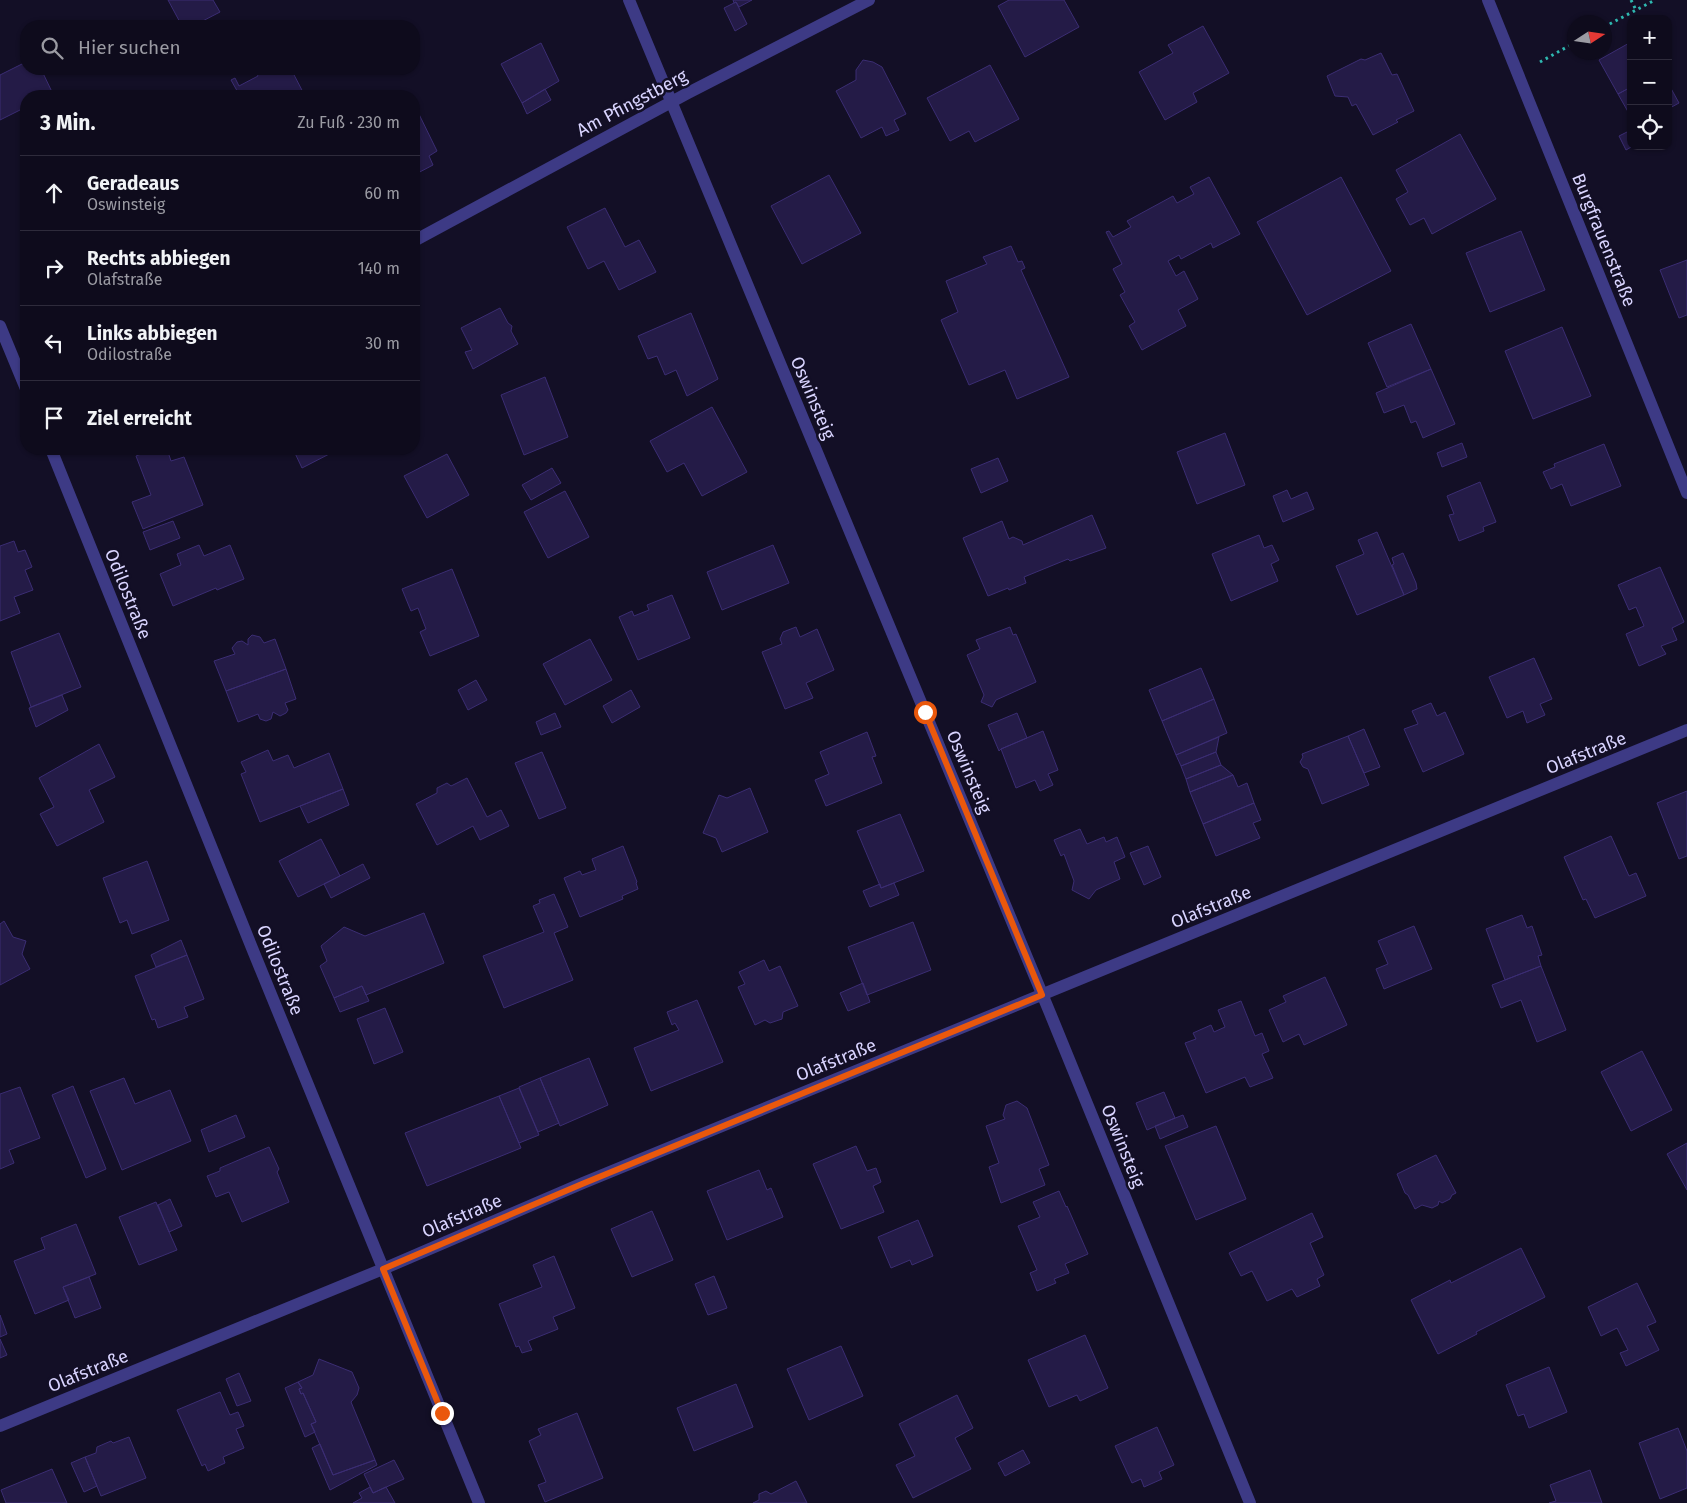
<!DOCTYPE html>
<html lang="de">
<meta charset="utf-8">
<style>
body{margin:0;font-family:"Fira Sans",sans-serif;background:#1c1929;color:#f1f3f6}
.controls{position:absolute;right:15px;top:15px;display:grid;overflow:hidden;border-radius:10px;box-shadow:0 1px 4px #0004}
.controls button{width:45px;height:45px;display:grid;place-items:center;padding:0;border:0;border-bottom:1px solid #2e2b3b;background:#0e0b1c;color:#f1f3f6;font:25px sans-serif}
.compass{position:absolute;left:1567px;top:15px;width:45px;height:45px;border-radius:50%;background:#0e0b1c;box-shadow:0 1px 4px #0004;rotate:78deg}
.stop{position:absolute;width:15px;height:15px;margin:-11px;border:4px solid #ea580c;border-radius:50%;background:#fff}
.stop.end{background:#ea580c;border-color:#fff;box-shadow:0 1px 5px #0008}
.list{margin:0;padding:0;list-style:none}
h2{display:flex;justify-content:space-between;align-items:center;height:65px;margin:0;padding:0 20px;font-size:21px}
h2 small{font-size:16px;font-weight:400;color:#9b9ba3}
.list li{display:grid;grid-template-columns:32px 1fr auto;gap:15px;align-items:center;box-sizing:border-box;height:75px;padding:0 20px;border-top:1px solid #2e2b3b}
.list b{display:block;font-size:19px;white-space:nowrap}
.list p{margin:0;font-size:16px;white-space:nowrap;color:#9b9ba3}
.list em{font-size:16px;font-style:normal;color:#9b9ba3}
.icon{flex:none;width:28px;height:28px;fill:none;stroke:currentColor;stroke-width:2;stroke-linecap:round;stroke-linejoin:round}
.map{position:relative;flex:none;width:1687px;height:1503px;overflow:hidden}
.search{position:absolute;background:#0e0b1c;box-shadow:0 1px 4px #0004;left:20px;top:20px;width:400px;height:55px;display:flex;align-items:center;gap:12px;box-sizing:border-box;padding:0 18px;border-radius:20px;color:#9b9ba3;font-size:19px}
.panel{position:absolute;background:#0e0b1c;box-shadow:0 1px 4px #0004;left:20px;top:90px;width:400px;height:365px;border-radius:20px}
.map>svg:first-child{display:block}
</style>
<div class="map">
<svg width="1687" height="1503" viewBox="0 0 1687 1503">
<rect width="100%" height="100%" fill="#130f26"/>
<path fill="#241b47" stroke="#3b2d73" d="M 168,0 L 213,0 L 220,12 L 193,26 L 182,26 Z
M 733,0 L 752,0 L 739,7 L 736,2 L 734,3 Z
M 1009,0 L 1064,0 L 1079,27 L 1025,57 L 998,6 Z
M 736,2 L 747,24 L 735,31 L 724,8 Z
M 1203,26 L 1229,73 L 1193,93 L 1197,102 L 1165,120 L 1139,72 L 1173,53 L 1168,45 Z
M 1631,42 L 1631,87 L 1618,94 L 1599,60 Z
M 541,43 L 559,81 L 522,103 L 501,64 Z
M 1381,53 L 1392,75 L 1397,74 L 1414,111 L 1396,120 L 1398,122 L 1373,135 L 1356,104 L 1352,106 L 1348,97 L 1335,96 L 1327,76 L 1361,59 L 1365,60 Z
M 863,60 L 873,62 L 882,67 L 906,114 L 894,120 L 899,130 L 886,136 L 882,127 L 861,138 L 836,91 L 856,80 L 856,70 Z
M 26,62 L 26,69 L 41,69 L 53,94 L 48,96 L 26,96 L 26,107 L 0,120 L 0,75 Z
M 990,65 L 1019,119 L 975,142 L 969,131 L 950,141 L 927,98 Z
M 254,69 L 291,69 L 305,96 L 240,96 L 231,80 L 235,78 L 239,86 L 258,76 Z
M 1668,83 L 1679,103 L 1668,109 Z
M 1631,87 L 1631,117 L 1618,94 Z
M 545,89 L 551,100 L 527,114 L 522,103 Z
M 414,104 L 437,151 L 429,156 L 433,165 L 414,175 Z
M 1631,130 L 1631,146 L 1633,146 L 1626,150 L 1619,136 Z
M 1460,134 L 1496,199 L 1432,234 L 1424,218 L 1410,225 L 1396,199 L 1408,192 L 1396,170 Z
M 829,175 L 861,233 L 802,264 L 771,206 Z
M 1209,177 L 1240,234 L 1213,248 L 1211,243 L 1181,259 L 1179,255 L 1168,261 L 1176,276 L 1184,271 L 1198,299 L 1178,310 L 1186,326 L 1142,350 L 1129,326 L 1135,322 L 1120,295 L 1125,292 L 1113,269 L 1122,264 L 1106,232 L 1109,231 L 1113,237 L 1131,227 L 1127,221 L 1173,196 L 1177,203 L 1194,194 L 1190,187 Z
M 1341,177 L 1391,271 L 1307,315 L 1257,222 Z
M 605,208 L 625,247 L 639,240 L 656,272 L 619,290 L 604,261 L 588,269 L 567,227 Z
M 1521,231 L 1545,290 L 1490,312 L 1466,253 Z
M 1011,246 L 1018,262 L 1022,261 L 1025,268 L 1021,270 L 1069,377 L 1017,399 L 1005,370 L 969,385 L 941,320 L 958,312 L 946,281 L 987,264 L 983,257 Z
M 1687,260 L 1687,315 L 1679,318 L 1660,270 Z
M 500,308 L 508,323 L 512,326 L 511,331 L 518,344 L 473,369 L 465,352 L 472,350 L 461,328 Z
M 691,313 L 718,379 L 687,396 L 676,370 L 665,375 L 657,356 L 648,359 L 638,336 Z
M 1411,324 L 1431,369 L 1387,387 L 1368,343 Z
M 1562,327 L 1591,396 L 1533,419 L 1505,351 Z
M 1431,369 L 1455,424 L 1423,438 L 1416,421 L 1411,423 L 1404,405 L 1384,413 L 1376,393 Z
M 545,377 L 568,437 L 524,455 L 501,395 Z
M 712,407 L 747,472 L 702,496 L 684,463 L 667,472 L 650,441 Z
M 1225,433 L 1245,485 L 1197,504 L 1177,452 Z
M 1462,443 L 1467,457 L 1442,467 L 1437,453 Z
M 1604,444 L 1621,486 L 1571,506 L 1562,484 L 1551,489 L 1543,472 L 1555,467 L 1554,464 Z
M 154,449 L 167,449 L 171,461 L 184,457 L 203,505 L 143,529 L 132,502 L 151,495 L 136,456 Z
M 293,449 L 336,449 L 337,450 L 302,468 Z
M 447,454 L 469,495 L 427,518 L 404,476 Z
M 998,458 L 1008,481 L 981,493 L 971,469 Z
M 552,468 L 561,483 L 531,500 L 522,485 Z
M 1480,482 L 1496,522 L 1483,527 L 1484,531 L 1459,541 L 1449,515 L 1454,514 L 1447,496 Z
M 1287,490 L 1291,499 L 1307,492 L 1314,509 L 1283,522 L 1273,496 Z
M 565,491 L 589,537 L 548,558 L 524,512 Z
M 1092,515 L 1106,548 L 1070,561 L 1068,559 L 1024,577 L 1026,583 L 1009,590 L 1008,588 L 988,596 L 963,538 L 1002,521 L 1009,539 L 1013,537 L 1022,541 L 1023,545 Z
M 173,521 L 180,538 L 150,550 L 143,532 Z
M 1377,532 L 1404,595 L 1357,615 L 1336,566 L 1364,554 L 1358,540 Z
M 1259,535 L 1264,548 L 1272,545 L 1279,560 L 1271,564 L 1278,581 L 1231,601 L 1212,554 Z
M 14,541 L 18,552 L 25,550 L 32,567 L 25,570 L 33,590 L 14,597 L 20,613 L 0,621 L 0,546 Z
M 199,545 L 204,556 L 230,545 L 244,579 L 217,590 L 216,588 L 173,606 L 160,574 L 181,565 L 177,554 Z
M 773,545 L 789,583 L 722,610 L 707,572 Z
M 1403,553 L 1416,583 L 1417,589 L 1404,595 L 1392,565 L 1394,564 L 1392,558 Z
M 1660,567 L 1684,622 L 1672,628 L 1677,640 L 1661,646 L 1666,654 L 1639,666 L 1626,634 L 1644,626 L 1636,607 L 1629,610 L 1618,585 Z
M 452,569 L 479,636 L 430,656 L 420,632 L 426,629 L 418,608 L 411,611 L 402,589 Z
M 672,595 L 690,638 L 638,660 L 619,617 L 632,611 L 634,616 L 649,610 L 647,605 Z
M 796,627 L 800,637 L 817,629 L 834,670 L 806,683 L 813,698 L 785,709 L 762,652 L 782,644 L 780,639 L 783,632 Z
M 1010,627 L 1013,635 L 1016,634 L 1036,682 L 996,700 L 992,707 L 981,702 L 984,695 L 967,655 L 980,649 L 976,640 Z
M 59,633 L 81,687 L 31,707 L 11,652 Z
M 252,635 L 260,637 L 264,643 L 275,639 L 286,669 L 226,691 L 214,661 L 235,654 L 232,648 L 237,642 L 242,641 L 248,645 L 248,639 Z
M 590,639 L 612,680 L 565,705 L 543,664 Z
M 1534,658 L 1552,699 L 1540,704 L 1545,715 L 1527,723 L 1523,711 L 1507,718 L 1489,677 Z
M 1201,668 L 1214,699 L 1162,721 L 1149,690 Z
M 286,669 L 296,699 L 285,703 L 288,710 L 286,713 L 280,716 L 273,712 L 271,719 L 266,721 L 260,719 L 258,714 L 238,722 L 226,691 Z
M 476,680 L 487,700 L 468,710 L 458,690 Z
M 631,690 L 640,707 L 612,723 L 603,706 Z
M 62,695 L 68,710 L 36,727 L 29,708 Z
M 1214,699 L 1227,733 L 1176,755 L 1162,721 Z
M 1431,703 L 1437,716 L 1445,712 L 1464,754 L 1423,772 L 1404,729 L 1418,724 L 1412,711 Z
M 555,713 L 561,727 L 541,735 L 536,722 Z
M 1017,713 L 1027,738 L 1001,749 L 999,751 L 988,725 Z
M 1364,729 L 1380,767 L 1364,773 L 1348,736 Z
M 1043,731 L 1058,770 L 1048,774 L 1053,785 L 1040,791 L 1035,780 L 1016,788 L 1001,749 Z
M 867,732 L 876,756 L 872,757 L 882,783 L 826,806 L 815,780 L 829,774 L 820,752 Z
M 1348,736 L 1369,785 L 1322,804 L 1308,769 L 1303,767 L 1300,762 L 1303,757 L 1302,754 Z
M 1219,737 L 1216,752 L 1181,766 L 1176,755 Z
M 99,744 L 115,777 L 89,790 L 104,822 L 57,846 L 40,814 L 54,807 L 39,778 Z
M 268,750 L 273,761 L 288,755 L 294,768 L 329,753 L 343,789 L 260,822 L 241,774 L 246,772 L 241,762 Z
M 542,752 L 566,808 L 539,819 L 515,763 Z
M 1216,752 L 1221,765 L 1186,779 L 1181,766 Z
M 1221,765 L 1233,775 L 1190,792 L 1186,779 Z
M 1233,775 L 1238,787 L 1247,783 L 1254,803 L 1203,824 L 1190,792 Z
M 467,778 L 487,817 L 501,810 L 509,826 L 480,840 L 473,826 L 437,845 L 416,804 L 437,793 L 437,788 L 447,783 L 451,786 Z
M 750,788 L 768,832 L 722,852 L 716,838 L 703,833 L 719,795 L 727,798 Z
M 343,789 L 349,805 L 308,823 L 300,806 Z
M 1687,791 L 1687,856 L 1679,859 L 1657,803 Z
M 1254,803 L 1261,820 L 1253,823 L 1260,838 L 1216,856 L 1203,824 Z
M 900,814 L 924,871 L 881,888 L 857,831 Z
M 1080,829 L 1087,844 L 1104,837 L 1106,842 L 1117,837 L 1125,857 L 1114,862 L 1120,879 L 1096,890 L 1089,899 L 1072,890 L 1074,881 L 1064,854 L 1061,856 L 1054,840 Z
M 1611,836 L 1629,876 L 1636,873 L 1646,896 L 1595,918 L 1586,899 L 1583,900 L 1564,857 Z
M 321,839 L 340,876 L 298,897 L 279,861 Z
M 623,846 L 637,882 L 636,883 L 638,889 L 622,896 L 623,899 L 580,917 L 564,878 L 580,871 L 582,875 L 596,870 L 592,859 Z
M 1148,846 L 1161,877 L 1144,885 L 1130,853 Z
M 147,861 L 169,920 L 132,934 L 127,920 L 120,923 L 103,878 Z
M 363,864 L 370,878 L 331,898 L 324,884 Z
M 894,883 L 899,895 L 870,907 L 863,891 L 880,884 L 881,888 Z
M 554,894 L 568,927 L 554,933 L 573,980 L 504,1008 L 483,956 L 544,932 L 533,906 L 540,903 L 539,900 Z
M 424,913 L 444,963 L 366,995 L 362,986 L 334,998 L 320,966 L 327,961 L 321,946 L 344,927 L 365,936 Z
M 1522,915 L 1527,928 L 1532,926 L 1542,955 L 1538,956 L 1541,966 L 1505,980 L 1486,929 Z
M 4,921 L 13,937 L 26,941 L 22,954 L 30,969 L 0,985 L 0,924 Z
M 913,922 L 931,970 L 867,995 L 848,947 Z
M 1414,926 L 1432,969 L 1384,989 L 1376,969 L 1388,964 L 1378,941 Z
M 181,940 L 187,955 L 156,967 L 151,955 Z
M 187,955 L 204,999 L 184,1007 L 188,1017 L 158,1028 L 155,1019 L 152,1020 L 135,976 Z
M 764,960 L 769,971 L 780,966 L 798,1006 L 783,1012 L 782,1019 L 770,1023 L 765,1020 L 755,1025 L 738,987 L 745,984 L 739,972 Z
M 1541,966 L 1566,1030 L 1537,1042 L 1521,1000 L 1501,1008 L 1492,985 Z
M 1325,977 L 1347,1025 L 1304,1045 L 1299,1034 L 1283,1042 L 1269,1010 L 1286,1002 L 1283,996 Z
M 863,983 L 870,1002 L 848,1011 L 840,993 Z
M 362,986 L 369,1001 L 340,1012 L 334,998 Z
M 697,1000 L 723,1062 L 651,1091 L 634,1048 L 679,1030 L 675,1023 L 672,1025 L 667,1012 Z
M 1241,1001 L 1255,1036 L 1262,1033 L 1269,1051 L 1262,1054 L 1273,1078 L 1250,1087 L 1245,1077 L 1206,1093 L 1185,1043 L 1196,1039 L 1193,1033 L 1211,1025 L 1214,1032 L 1225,1027 L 1218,1010 Z
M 385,1008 L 403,1052 L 374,1064 L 357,1019 Z
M 1642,1051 L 1672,1110 L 1631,1131 L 1601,1072 Z
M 589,1058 L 608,1105 L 560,1126 L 540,1078 Z
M 124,1078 L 135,1104 L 170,1090 L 191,1141 L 122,1170 L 90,1091 Z
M 540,1078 L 559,1123 L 538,1132 L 519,1087 Z
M 73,1086 L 106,1169 L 86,1178 L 52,1095 Z
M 20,1087 L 40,1138 L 9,1150 L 14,1163 L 0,1169 L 0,1094 Z
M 519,1088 L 539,1135 L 519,1143 L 499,1096 Z
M 1164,1092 L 1175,1118 L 1147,1130 L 1136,1103 Z
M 499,1096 L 521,1148 L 427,1186 L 405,1133 Z
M 1017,1101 L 1027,1108 L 1049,1165 L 1039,1169 L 1045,1185 L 1001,1203 L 989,1167 L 999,1163 L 986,1126 L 1005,1119 L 1003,1115 L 1006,1105 Z
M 236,1115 L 245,1137 L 209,1152 L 201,1130 Z
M 1183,1115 L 1188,1127 L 1160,1139 L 1155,1126 Z
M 1216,1126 L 1246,1199 L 1196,1220 L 1165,1146 Z
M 1687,1143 L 1687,1190 L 1667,1154 Z
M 856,1146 L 867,1171 L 876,1168 L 881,1182 L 873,1186 L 884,1212 L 841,1229 L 813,1164 Z
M 269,1147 L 279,1169 L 277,1172 L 289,1202 L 242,1222 L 229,1192 L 216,1197 L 207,1176 L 220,1171 L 220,1168 Z
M 1436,1155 L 1456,1193 L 1452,1195 L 1450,1199 L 1442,1203 L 1439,1201 L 1438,1205 L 1432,1208 L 1422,1205 L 1415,1209 L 1408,1195 L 1405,1193 L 1397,1174 Z
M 759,1170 L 767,1190 L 771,1188 L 783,1217 L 727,1240 L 707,1191 Z
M 1059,1191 L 1066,1207 L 1067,1206 L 1088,1254 L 1065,1264 L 1069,1273 L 1054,1279 L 1056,1283 L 1037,1291 L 1030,1273 L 1037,1270 L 1018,1226 L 1040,1217 L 1033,1202 Z
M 170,1199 L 182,1226 L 169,1232 L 158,1205 Z
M 156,1202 L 177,1250 L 139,1265 L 119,1217 Z
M 652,1211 L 673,1260 L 632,1277 L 611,1229 Z
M 1312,1213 L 1323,1237 L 1310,1243 L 1324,1275 L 1317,1279 L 1320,1286 L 1297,1297 L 1292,1289 L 1267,1301 L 1252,1271 L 1241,1276 L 1229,1253 Z
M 918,1220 L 933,1256 L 912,1265 L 910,1260 L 891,1268 L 878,1237 Z
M 76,1224 L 96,1274 L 63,1287 L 69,1300 L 35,1314 L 14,1261 L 45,1249 L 41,1238 Z
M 1521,1248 L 1545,1297 L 1476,1332 L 1477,1334 L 1438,1354 L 1411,1300 L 1450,1280 L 1451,1283 Z
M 554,1256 L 575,1308 L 553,1317 L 558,1329 L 528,1341 L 532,1350 L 522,1353 L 519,1346 L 516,1347 L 499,1304 L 542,1287 L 533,1265 Z
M 714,1276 L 727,1308 L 708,1315 L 695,1284 Z
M 89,1277 L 101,1308 L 75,1318 L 63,1287 Z
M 1637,1283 L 1656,1322 L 1647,1326 L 1659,1350 L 1626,1366 L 1620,1353 L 1628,1350 L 1617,1328 L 1601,1336 L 1588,1307 Z
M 0,1315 L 7,1334 L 0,1337 Z
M 1085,1335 L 1108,1388 L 1080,1401 L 1077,1395 L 1049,1407 L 1028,1360 Z
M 0,1339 L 7,1355 L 0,1358 Z
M 841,1346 L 863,1396 L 809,1420 L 787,1369 Z
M 319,1359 L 352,1372 L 359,1388 L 357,1395 L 351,1402 L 375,1460 L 333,1475 L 311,1424 L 316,1422 L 303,1393 L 301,1394 L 299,1389 L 302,1388 L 298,1382 L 313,1375 Z
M 1549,1367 L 1567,1412 L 1529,1428 L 1524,1414 L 1518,1416 L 1506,1385 Z
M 239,1373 L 251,1401 L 237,1406 L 226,1379 Z
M 298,1382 L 302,1388 L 299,1389 L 301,1394 L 303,1393 L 316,1422 L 311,1424 L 315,1432 L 305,1437 L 285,1388 Z
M 736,1384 L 753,1427 L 694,1451 L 677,1408 Z
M 220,1392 L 230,1415 L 238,1412 L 244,1426 L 236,1429 L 244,1448 L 223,1457 L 225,1463 L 208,1471 L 205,1464 L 202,1466 L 177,1410 Z
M 957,1395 L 973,1428 L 955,1438 L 971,1469 L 913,1498 L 896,1465 L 915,1456 L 899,1424 Z
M 577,1413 L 603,1478 L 545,1502 L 538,1485 L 546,1482 L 529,1441 L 541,1435 L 538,1429 Z
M 1157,1427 L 1174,1465 L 1159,1472 L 1162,1479 L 1144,1487 L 1141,1479 L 1132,1483 L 1115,1446 Z
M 1678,1428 L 1687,1451 L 1687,1488 L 1660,1499 L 1639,1443 Z
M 129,1437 L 146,1478 L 101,1496 L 85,1457 L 96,1453 L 97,1447 L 111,1441 L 113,1443 Z
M 320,1444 L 333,1475 L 375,1460 L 377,1465 L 330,1490 L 312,1448 Z
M 1023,1450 L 1030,1463 L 1005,1476 L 998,1463 Z
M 85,1457 L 97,1486 L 84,1492 L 71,1463 Z
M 394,1460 L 404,1479 L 373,1493 L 364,1474 Z
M 52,1469 L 67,1503 L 6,1503 L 1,1490 Z
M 1590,1470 L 1602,1503 L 1549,1503 L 1556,1501 L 1550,1485 Z
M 796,1481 L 807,1503 L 753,1503 L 759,1500 L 759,1494 L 766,1491 L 771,1494 Z
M 370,1487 L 373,1493 L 386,1487 L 395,1503 L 353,1503 L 362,1498 L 359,1493 Z"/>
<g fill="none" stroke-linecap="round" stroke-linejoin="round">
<path stroke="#2fb8b0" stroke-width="3" stroke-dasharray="2.5 4" stroke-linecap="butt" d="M 1631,0 L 1636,10
M 1604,27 L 1655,0
M 1540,62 L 1574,43"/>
<path stroke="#3d3a85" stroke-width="12" d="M 629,0 L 1050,1013 L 1250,1503
M 1488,0 L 1687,493
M 414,241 L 688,93 L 869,0
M 0,326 L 26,389
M 51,449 L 252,948 L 479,1503
M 0,1426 L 383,1269 L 583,1183 L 1687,730"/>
</g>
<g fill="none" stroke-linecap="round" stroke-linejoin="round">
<path stroke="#ea580c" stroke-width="6" d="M 442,1413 L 383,1269 L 582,1184 L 1042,995 L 925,712"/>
</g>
<g text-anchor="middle" stroke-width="5" stroke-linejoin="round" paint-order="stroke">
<g font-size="18" fill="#d9d4ff" stroke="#130f26">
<text transform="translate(632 103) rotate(-28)" y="6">Am Pfingstberg</text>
<text transform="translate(1604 240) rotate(68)" y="6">Burgfrauenstraße</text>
<text transform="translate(813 398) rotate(67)" y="6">Oswinsteig</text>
<text transform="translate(128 594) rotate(68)" y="6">Odilostraße</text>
<text transform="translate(1586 753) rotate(-22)" y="6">Olafstraße</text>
<text transform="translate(969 772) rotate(67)" y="6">Oswinsteig</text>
<text transform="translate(1211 907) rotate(-22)" y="6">Olafstraße</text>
<text transform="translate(280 970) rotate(68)" y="6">Odilostraße</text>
<text transform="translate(836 1060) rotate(-22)" y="6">Olafstraße</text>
<text transform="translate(1123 1146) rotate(68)" y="6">Oswinsteig</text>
<text transform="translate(462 1216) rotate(-23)" y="6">Olafstraße</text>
<text transform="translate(88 1371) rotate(-22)" y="6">Olafstraße</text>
</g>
</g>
</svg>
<div class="controls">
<button>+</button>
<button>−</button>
<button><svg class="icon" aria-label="locate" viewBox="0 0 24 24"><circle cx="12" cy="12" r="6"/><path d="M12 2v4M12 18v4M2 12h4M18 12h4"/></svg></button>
</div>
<svg class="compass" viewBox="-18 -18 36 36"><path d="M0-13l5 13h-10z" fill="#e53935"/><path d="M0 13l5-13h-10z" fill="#9b9ba3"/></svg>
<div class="stop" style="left:925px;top:712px"></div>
<div class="stop end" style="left:442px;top:1413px"></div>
<div class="search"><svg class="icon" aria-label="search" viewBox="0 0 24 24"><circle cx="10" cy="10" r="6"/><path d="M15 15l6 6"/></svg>Hier suchen</div>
<section class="panel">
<h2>3 Min.<small>Zu Fuß · 230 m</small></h2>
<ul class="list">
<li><svg class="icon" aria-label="ahead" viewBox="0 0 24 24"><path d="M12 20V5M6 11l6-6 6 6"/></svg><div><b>Geradeaus</b><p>Oswinsteig</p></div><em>60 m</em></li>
<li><svg class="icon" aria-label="right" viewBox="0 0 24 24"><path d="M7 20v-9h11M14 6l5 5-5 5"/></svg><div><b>Rechts abbiegen</b><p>Olafstraße</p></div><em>140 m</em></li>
<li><svg class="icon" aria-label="left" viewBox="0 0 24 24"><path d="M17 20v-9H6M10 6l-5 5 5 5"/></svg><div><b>Links abbiegen</b><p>Odilostraße</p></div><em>30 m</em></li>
<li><svg class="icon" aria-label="arrive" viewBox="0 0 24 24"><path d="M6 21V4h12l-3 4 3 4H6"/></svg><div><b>Ziel erreicht</b></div></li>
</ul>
</section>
</div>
